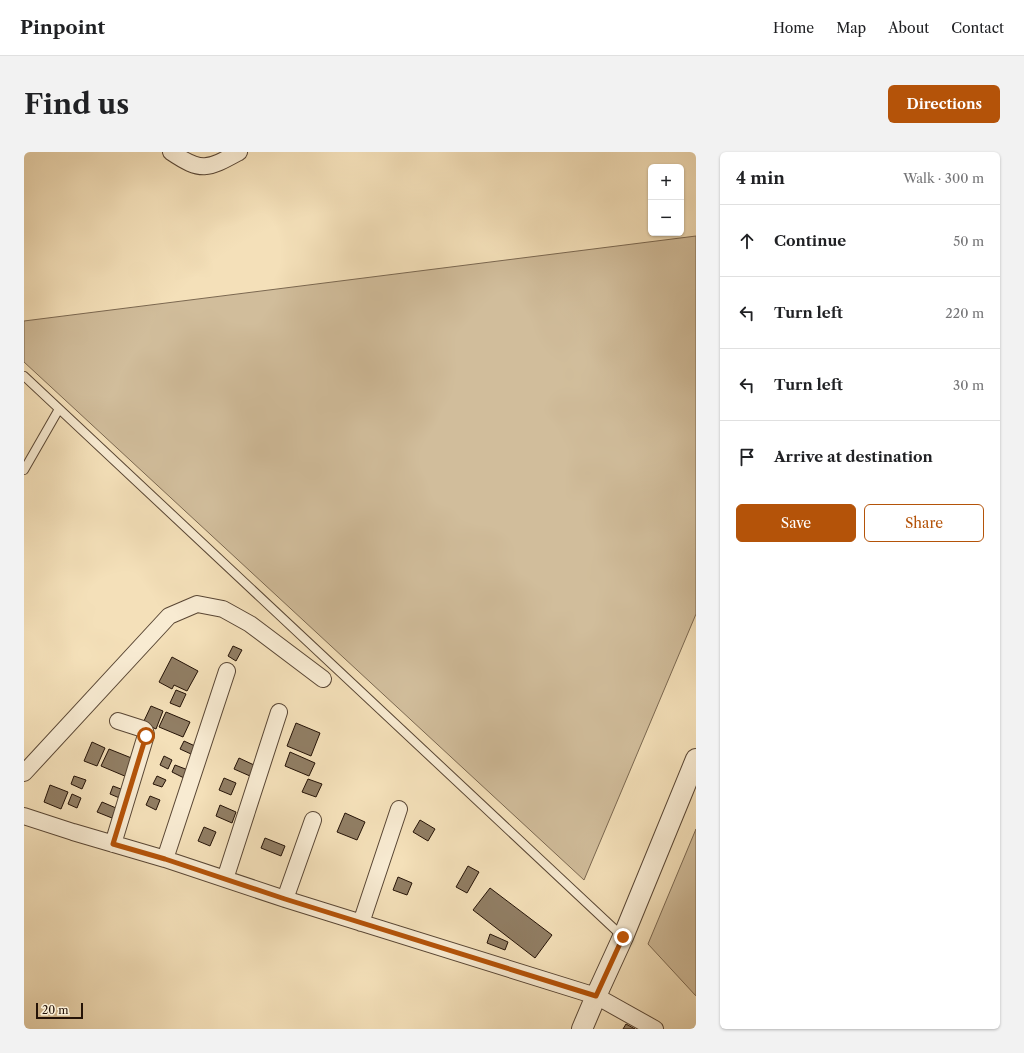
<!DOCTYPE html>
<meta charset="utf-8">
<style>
body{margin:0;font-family:"Libre Caslon Text",serif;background:#f2f2f2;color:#202124}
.controls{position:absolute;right:12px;top:12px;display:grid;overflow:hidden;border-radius:6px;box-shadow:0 1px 3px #0004}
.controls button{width:36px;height:36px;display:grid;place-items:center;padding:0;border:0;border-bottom:1px solid #e0e0e0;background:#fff;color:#202124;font:20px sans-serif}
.scale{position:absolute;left:12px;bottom:10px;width:47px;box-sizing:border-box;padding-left:4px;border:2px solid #251307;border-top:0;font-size:11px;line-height:14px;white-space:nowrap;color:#251307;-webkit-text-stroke:3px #f8ebd2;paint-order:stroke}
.stop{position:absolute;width:12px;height:12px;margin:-9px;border:3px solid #b45309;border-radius:50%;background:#fff}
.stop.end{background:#b45309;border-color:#fff;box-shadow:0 1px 4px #0008}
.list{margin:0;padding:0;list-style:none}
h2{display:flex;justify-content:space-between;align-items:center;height:52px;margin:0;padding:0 16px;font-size:17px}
h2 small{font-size:13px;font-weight:400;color:#757577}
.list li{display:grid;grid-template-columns:26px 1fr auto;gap:12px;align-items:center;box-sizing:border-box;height:72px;padding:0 16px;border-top:1px solid #e0e0e0}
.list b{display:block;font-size:15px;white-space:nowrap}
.list em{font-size:13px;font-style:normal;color:#757577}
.actions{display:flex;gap:8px;padding:12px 16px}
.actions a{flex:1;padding:9px 0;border:1px solid #b45309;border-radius:6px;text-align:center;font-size:14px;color:#b45309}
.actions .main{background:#b45309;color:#fff}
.icon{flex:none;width:22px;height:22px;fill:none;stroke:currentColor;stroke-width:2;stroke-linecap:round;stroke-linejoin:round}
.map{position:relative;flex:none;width:672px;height:877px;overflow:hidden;border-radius:6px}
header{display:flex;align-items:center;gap:24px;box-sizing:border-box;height:56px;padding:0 20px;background:#fff;border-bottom:1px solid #e0e0e0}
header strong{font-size:19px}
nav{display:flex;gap:22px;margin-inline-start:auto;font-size:14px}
.intro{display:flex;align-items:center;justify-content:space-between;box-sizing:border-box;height:96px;padding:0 24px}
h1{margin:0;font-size:28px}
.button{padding:10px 18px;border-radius:6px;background:#b45309;color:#fff;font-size:14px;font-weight:700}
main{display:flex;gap:24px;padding:0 24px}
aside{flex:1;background:#fff;border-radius:6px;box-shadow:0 1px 3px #0004}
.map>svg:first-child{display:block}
</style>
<header>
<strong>Pinpoint</strong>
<nav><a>Home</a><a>Map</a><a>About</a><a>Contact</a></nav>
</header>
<div class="intro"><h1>Find us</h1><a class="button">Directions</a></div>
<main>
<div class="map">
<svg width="672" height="877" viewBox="0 0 672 877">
<rect width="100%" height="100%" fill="#f4e0b9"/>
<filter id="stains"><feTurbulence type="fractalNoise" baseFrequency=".005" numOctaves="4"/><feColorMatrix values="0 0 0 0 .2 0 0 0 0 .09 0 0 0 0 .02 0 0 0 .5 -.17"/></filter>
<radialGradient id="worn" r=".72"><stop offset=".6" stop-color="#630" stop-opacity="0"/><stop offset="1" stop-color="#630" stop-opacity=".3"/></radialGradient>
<path fill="#d1bd9b" stroke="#7b6851" d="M 672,84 L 672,462 L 560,728 L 0,210 L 0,169 Z
M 672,677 L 672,844 L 624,792 Z"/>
<path fill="#917e64" stroke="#251307" d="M 209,494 L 218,498 L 212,509 L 204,504 Z
M 148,505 L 174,519 L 163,539 L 150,533 L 148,537 L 135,530 Z
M 152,538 L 162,542 L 156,555 L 146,551 Z
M 127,554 L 139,559 L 132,577 L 119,571 Z
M 142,560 L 166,570 L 159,585 L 135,575 Z
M 272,571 L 296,581 L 287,604 L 263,594 Z
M 160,589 L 171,594 L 167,602 L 156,597 Z
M 68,590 L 81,596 L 73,614 L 60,609 Z
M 85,597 L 110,607 L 103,625 L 77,614 Z
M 266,600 L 291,611 L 285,624 L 261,614 Z
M 140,604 L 148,608 L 144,617 L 136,613 Z
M 215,606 L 230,613 L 226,624 L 210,617 Z
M 151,613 L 164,618 L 160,626 L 148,620 Z
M 50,624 L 62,628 L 58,637 L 47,632 Z
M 133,624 L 142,628 L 138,635 L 129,632 Z
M 200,626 L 212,631 L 207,643 L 195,638 Z
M 284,627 L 298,632 L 292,645 L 278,640 Z
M 26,633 L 44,640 L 37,657 L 20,650 Z
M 89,634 L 102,639 L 98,647 L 86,642 Z
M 48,642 L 57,646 L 53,656 L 44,652 Z
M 126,644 L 136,648 L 132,658 L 122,653 Z
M 78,650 L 92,656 L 88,666 L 73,660 Z
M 196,653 L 212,660 L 208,671 L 192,664 Z
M 321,661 L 341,670 L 333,688 L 313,680 Z
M 396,668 L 411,677 L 404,689 L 389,680 Z
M 180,675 L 192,680 L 186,694 L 174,689 Z
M 241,686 L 261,694 L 257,704 L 237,696 Z
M 444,714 L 455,720 L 443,741 L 432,735 Z
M 374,725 L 388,731 L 383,743 L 369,738 Z
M 466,736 L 528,783 L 511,806 L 449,758 Z
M 466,782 L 484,790 L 481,798 L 463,791 Z
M 602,872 L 611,877 L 599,877 Z"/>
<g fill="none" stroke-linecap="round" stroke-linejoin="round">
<g stroke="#594634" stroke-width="10">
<path id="service" d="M 0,224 L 599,785
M 0,318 L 35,257"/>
</g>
<g stroke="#594634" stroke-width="18">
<path id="minor" d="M 147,0 C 178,21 184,17 215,0
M 0,621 L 145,464 L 173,452 L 199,457 L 226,472 L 299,527
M 0,664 L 49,680 L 141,707 L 261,747 L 572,844 L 631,877
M 89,692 L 122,583 L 121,579 L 119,577 L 94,569
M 141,707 L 203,519
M 201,727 L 255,560
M 261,747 L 289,668
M 337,771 L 375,657"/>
</g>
<g stroke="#594634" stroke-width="22">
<path id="tertiary" d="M 558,877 L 572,844 L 599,785 L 672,607"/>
</g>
<use href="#service" stroke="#f8ebd2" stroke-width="8"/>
<use href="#minor" stroke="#f8ebd2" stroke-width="16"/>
<use href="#tertiary" stroke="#f8ebd2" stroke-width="20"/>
</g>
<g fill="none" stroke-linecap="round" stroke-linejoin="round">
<path stroke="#b45309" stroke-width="5" d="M 122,584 L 89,692 L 141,707 L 261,747 L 572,844 L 599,785"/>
</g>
<rect width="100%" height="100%" filter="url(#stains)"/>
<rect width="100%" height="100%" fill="url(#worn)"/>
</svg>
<div class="controls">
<button>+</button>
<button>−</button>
</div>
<div class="scale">20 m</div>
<div class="stop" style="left:122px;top:584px"></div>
<div class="stop end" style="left:599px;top:785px"></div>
</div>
<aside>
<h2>4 min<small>Walk · 300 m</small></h2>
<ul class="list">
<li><svg class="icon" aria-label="ahead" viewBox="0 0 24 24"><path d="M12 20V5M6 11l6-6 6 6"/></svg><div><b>Continue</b></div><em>50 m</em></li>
<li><svg class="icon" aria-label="left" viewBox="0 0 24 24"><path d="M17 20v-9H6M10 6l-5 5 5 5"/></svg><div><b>Turn left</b></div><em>220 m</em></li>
<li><svg class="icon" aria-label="left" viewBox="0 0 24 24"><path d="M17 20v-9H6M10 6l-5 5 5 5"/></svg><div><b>Turn left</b></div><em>30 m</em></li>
<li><svg class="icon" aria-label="arrive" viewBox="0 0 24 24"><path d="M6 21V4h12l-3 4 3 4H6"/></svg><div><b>Arrive at destination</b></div></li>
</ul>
<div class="actions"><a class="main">Save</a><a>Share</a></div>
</aside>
</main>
